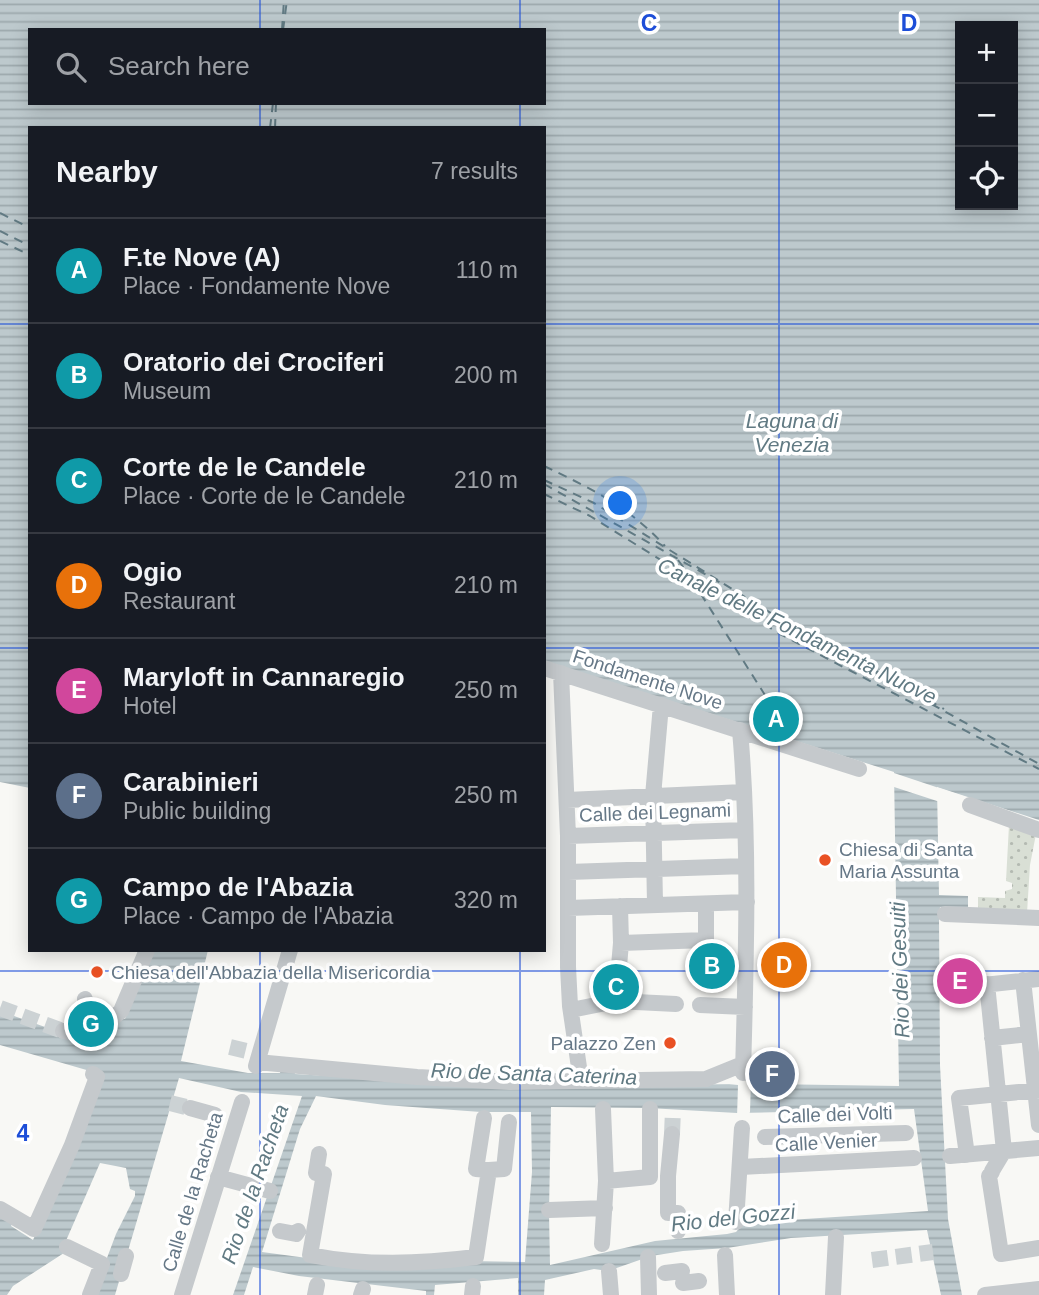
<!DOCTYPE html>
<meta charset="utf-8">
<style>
body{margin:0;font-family:Helvetica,sans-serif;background:#20242c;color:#f1f3f6}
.controls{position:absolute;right:21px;top:21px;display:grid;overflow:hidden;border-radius:0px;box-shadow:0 4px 18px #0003}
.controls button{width:63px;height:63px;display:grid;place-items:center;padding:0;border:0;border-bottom:2px solid #363941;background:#171b24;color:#f1f3f6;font:35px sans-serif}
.you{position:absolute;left:621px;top:504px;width:24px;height:24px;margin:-18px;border:5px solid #fff;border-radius:50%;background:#1a73e8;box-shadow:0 0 0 10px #1a73e833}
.badge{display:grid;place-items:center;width:46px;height:46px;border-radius:50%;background:#e95124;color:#fff;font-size:23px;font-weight:700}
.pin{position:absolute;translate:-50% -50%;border:4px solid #fff;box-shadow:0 2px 7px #0006}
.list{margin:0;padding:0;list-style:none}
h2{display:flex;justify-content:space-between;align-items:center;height:91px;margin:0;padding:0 28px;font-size:30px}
h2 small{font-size:23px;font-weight:400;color:#9ea1a6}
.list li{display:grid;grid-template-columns:46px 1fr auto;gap:21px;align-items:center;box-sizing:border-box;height:105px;padding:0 28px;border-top:2px solid #363941}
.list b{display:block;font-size:26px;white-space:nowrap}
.list p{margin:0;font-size:23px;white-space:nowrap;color:#9ea1a6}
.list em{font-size:23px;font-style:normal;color:#9ea1a6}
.icon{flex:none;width:38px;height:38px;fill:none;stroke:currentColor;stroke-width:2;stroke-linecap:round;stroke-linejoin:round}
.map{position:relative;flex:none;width:1039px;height:1295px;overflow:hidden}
.search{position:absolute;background:#171b24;box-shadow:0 4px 18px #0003;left:28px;top:28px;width:518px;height:77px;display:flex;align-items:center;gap:18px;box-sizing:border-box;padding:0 24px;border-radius:0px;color:#9ea1a6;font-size:26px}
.panel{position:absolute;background:#171b24;box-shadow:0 4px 18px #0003;left:28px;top:126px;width:518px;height:826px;border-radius:0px}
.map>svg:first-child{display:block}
</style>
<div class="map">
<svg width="1039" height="1295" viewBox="0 0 1039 1295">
<defs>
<pattern id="garden-dots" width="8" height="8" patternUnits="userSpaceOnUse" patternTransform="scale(1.75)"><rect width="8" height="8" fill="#d9dfd5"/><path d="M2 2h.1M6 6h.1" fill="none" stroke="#b4bab2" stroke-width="1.8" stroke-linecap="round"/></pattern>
<pattern id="water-rules" width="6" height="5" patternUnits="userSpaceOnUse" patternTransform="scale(1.75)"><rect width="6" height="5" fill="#bdc9cd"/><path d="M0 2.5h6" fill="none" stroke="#9da8ac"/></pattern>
</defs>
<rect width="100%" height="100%" fill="#f8f8f5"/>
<path fill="url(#garden-dots)" d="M 1009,825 L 1036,834 L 1030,865 L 1027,913 L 978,911 L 978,897 L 1005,898 L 1005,891 L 1012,889 L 1012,883 L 1006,881 Z"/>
<path fill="url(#water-rules)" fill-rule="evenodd" d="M 0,0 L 1039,0 L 1039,820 L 937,787 L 939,895 L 968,896 L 968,909 L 940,907 L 939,918 L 940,1065 L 948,1219 L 962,1295 L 941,1295 L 927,1230 L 791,1238 L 727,1248 L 683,1251 L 651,1256 L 608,1271 L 594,1269 L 545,1280 L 544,1295 L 518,1295 L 518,1278 L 435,1285 L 434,1295 L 426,1295 L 426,1291 L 299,1276 L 253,1267 L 244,1295 L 233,1295 L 302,1096 L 241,1092 L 179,1078 L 115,1295 L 93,1295 L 116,1234 L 135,1196 L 135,1191 L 130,1189 L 126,1168 L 100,1163 L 65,1243 L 67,1251 L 13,1286 L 7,1295 L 0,1295 L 0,1215 L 13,1222 L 11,1226 L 33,1240 L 73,1152 L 90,1071 L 0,1045 L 0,1011 L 62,1033 L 108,1045 L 119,1017 L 125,1019 L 150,950 L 208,950 L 181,1061 L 248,1073 L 280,1073 L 281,1069 L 294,1070 L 295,1074 L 493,1086 L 751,1084 L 756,1084 L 756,1080 L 763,1080 L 765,1084 L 899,1086 L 894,772 L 544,661 L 544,128 L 30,128 L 30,788 L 0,782 ZM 960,26 L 1013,26 L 1013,205 L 960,205 ZM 30,30 L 544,30 L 544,103 L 30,103 ZM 316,1096 L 385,1105 L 481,1112 L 531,1112 L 532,1172 L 525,1262 L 307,1258 L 262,1252 L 300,1129 ZM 551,1107 L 648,1108 L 737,1113 L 914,1109 L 928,1211 L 744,1223 L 736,1232 L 727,1234 L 655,1241 L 550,1265 L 549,1212 Z"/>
<path fill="#f8f8f5" d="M 861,762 L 972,799 L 971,802 L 941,791 L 940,802 L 891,786 L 891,775 L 860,765 Z
M 729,1081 L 751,1081 L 750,1112 L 748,1116 L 737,1117 L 738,1085 L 729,1084 Z"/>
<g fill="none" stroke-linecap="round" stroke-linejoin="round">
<path stroke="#617a83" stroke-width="2" stroke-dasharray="9 7" stroke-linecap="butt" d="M 282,30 L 284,0
M 283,30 L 287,0
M 270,128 L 273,103
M 275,128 L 276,103
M 0,213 L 30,228
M 0,231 L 30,246
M 0,241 L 30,255
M 544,466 C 592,489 628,506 665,546
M 544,480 L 594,503 L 790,625 L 1039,764
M 544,484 L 721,583
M 544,494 L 590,516 L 780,634 L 1039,769
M 678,560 L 689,575
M 692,580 L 777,714
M 775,614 L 944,709"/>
<path stroke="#ccd2d4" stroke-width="16" stroke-dasharray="16 8" stroke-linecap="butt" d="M 0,1008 L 63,1031
M 230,1047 L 255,1053
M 170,1103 L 190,1108
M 672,1134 L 673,1110
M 872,1260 L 933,1252"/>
<path stroke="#c5c9cc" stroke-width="16" d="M 544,668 L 859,769
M 561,673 L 568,836 L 568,967 L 570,1006 L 581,1081
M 740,730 C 750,845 746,959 743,1073
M 567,800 L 744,792
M 970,805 L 1039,830
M 568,836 L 745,830
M 568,872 L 746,866
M 655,904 L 653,796 L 661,705
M 568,908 L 747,902
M 945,914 L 1039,918
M 621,943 L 706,940 L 706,904
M 1023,980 L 1039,1125
M 987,984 L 1004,1151 L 992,1171
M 946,989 L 1039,979
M 85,999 L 88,1014 L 99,1033
M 616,1001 L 621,943 L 620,906
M 700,1005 L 745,1007
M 571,1010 L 616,1001 L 676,1004
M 63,1031 L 105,1035 L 113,1018 L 121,1011 L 147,950
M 992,1038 L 1029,1034
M 257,1062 L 417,1077 L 510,1082 L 706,1079 L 743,1064
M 256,1066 L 290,950
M 190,1108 L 215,1115
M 672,1134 L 668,1176 L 668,1213 L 678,1213 L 678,1231
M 765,1137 L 906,1133
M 319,1154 L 316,1173 L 324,1174 L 310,1255 C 366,1266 419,1264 476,1257 L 489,1170 L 476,1169 L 484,1118
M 967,1155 L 959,1098 L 1039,1090
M 950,1156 L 1039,1148
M 741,1167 L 914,1158
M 489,1170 L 504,1169 L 509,1122
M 992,1172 L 989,1176 L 1001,1254 L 1039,1248
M 218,1177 L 270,1191
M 606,1181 L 650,1177 L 650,1109
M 0,1209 L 34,1229 L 72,1145 L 97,1077 L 93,1074
M 549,1210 L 605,1208
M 736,1222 L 742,1128
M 280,1231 L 296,1234 L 298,1231
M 602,1244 L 606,1181 L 603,1109
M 67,1247 L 102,1264 L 90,1295
M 725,1255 L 727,1295
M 648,1257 L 649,1295
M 609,1271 L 611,1295
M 665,1273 L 682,1271
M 121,1274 L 126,1256
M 683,1283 L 699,1281
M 182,1295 L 242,1102
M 315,1295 L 317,1285
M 361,1295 L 363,1289
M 472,1295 L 473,1286
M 833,1295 L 836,1237
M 985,1295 L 1039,1289"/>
</g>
<path fill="none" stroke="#1d4ed8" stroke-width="2" stroke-opacity="0.55" d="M 260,0 L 260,30M 520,0 L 520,30M 779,0 L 779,1295M 260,103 L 260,128M 520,103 L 520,128M 0,324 L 30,324M 544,324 L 1039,324M 0,648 L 30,648M 544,648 L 1039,648M 260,950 L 260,1295M 520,950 L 520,1295M 0,971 L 1039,971"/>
<g fill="#e95124" stroke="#fff" stroke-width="2.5">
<circle cx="825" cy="860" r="7"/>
<circle cx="97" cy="972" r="7"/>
<circle cx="670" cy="1043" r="7"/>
</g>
<g text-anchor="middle" stroke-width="7" stroke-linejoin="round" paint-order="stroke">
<g font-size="19" fill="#667887" stroke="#fff">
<text transform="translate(648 679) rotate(18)" y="7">Fondamente Nove</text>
<text transform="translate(655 812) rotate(-2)" y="7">Calle dei Legnami</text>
<text transform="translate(835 1114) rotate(-2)" y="7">Calle dei Volti</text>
<text transform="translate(826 1142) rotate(-3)" y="7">Calle Venier</text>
<text transform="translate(192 1192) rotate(-73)" y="7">Calle de la Racheta</text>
</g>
<g font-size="19" fill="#667887" stroke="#fff" text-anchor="start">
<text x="839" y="856">Chiesa di Santa<tspan x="839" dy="22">Maria Assunta</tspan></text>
<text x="111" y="979">Chiesa dell'Abbazia della Misericordia</text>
<text x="656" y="1050" text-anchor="end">Palazzo Zen</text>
</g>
<g font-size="21" font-style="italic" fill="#617a83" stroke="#fff">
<text x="792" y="428">Laguna di<tspan x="792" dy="24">Venezia</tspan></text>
<text transform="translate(797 631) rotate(26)" y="7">Canale delle Fondamenta Nuove</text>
<text transform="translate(900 970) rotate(-92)" y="7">Rio dei Gesuiti</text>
<text transform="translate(534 1074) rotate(2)" y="7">Rio de Santa Caterina</text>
<text transform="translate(255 1184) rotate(-71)" y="7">Rio de la Racheta</text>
<text transform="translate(733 1218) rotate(-6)" y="7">Rio del Gozzi</text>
</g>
</g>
<g font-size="23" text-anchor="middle" font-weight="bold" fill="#1d4ed8" stroke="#fff" stroke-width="7" stroke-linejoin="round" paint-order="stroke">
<text x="649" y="31">C</text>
<text x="909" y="31">D</text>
<text x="23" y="1141">4</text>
</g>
</svg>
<div class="controls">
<button>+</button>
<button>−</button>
<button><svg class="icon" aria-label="locate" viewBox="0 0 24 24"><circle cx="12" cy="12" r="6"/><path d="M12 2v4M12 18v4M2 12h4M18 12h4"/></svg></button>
</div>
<div class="you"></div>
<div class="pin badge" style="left:776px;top:719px;background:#0f9aa8">A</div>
<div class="pin badge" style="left:712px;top:966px;background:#0f9aa8">B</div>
<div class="pin badge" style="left:616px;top:987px;background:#0f9aa8">C</div>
<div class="pin badge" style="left:784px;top:965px;background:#e8710a">D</div>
<div class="pin badge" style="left:960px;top:981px;background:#d1479c">E</div>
<div class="pin badge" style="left:772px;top:1074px;background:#5c6f8a">F</div>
<div class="pin badge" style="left:91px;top:1024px;background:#0f9aa8">G</div>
<div class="search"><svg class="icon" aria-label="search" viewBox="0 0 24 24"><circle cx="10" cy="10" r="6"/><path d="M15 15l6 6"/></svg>Search here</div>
<section class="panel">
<h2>Nearby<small>7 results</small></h2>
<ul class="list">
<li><span class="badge" style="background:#0f9aa8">A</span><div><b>F.te Nove (A)</b><p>Place · Fondamente Nove</p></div><em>110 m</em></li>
<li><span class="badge" style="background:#0f9aa8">B</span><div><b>Oratorio dei Crociferi</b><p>Museum</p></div><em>200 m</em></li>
<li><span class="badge" style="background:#0f9aa8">C</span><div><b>Corte de le Candele</b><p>Place · Corte de le Candele</p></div><em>210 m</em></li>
<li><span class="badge" style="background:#e8710a">D</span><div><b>Ogio</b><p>Restaurant</p></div><em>210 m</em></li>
<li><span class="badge" style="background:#d1479c">E</span><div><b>Maryloft in Cannaregio</b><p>Hotel</p></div><em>250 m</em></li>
<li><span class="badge" style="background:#5c6f8a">F</span><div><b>Carabinieri</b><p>Public building</p></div><em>250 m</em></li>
<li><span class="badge" style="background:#0f9aa8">G</span><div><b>Campo de l'Abazia</b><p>Place · Campo de l'Abazia</p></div><em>320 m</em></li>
</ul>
</section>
</div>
